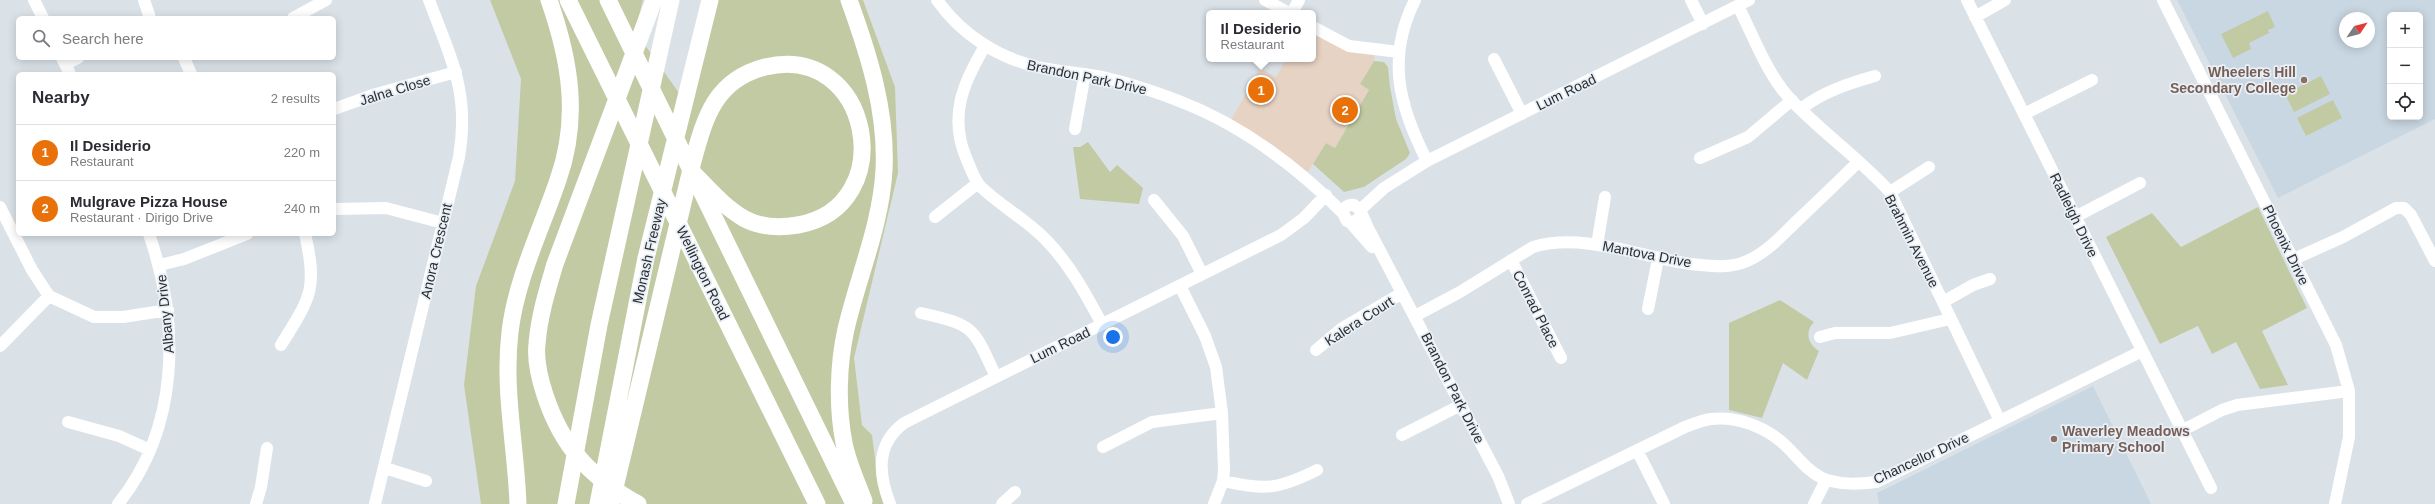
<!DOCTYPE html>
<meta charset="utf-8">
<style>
body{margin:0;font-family:Helvetica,sans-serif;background:#f2f2f3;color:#2b2b33}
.controls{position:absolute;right:12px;top:12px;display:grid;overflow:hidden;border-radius:6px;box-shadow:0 2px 10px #0003}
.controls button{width:36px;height:36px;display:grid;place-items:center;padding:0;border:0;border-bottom:1px solid #e1e1e2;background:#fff;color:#2b2b33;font:20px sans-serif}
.compass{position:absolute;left:2339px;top:12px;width:36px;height:36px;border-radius:50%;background:#fff;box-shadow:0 2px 10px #0003;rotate:55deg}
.you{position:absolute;left:1113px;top:337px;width:14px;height:14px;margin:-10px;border:3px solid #fff;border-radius:50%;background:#1a73e8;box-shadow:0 0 0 6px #1a73e833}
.badge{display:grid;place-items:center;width:26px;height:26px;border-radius:50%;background:#2563eb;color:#fff;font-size:13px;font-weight:700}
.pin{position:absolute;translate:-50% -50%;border:2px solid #fff;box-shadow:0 1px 4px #0006}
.popup{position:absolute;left:1206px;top:10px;width:110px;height:52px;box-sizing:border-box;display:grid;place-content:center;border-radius:6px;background:#fff;filter:drop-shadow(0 1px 3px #0005);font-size:13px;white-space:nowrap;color:#7c7c81}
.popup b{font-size:15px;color:#2b2b33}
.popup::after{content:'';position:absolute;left:50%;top:100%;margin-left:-8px;border:8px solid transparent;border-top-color:#fff}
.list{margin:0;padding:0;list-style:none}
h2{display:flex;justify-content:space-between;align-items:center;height:52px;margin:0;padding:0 16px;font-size:17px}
h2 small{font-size:13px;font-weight:400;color:#7c7c81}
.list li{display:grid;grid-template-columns:26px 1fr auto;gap:12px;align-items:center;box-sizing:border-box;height:56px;padding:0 16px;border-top:1px solid #e1e1e2}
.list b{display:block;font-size:15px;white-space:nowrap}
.list p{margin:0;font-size:13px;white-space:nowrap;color:#7c7c81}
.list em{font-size:13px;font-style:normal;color:#7c7c81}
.icon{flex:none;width:22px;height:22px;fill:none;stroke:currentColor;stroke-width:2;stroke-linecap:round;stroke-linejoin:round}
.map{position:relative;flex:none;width:2435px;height:504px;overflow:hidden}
.search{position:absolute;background:#fff;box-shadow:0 2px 10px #0003;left:16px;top:16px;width:320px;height:44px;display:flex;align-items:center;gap:10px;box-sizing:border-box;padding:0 14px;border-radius:6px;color:#7c7c81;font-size:15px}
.panel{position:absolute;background:#fff;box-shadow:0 2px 10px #0003;left:16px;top:72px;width:320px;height:164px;border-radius:6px}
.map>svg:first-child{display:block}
</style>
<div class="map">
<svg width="2435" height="504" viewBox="0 0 2435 504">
<rect width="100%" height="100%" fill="#dae2e8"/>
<path fill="#e7d3c4" d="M 1313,29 L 1375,52 L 1374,61 L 1360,84 L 1369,90 L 1335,148 L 1326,143 L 1306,175 L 1230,122 L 1260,68 L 1276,77 L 1286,59 L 1313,59 Z"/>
<path fill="#c9d7e2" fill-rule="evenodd" d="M 2177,0 L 2435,0 L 2435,119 L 2278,198 ZM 2390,15 L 2420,15 L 2420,117 L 2390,117 ZM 2345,18 L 2369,18 L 2369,42 L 2345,42 Z
M 2093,386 L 2151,504 L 1879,504 L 1877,493 Z"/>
<path fill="#c2caa4" d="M 490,0 L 643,0 L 635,31 L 684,100 L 710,0 L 863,0 L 895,87 L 898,173 L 854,358 L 862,425 L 872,435 L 878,481 L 885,504 L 481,504 L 464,385 L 476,286 L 515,181 L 521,79 Z
M 2268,11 L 2275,27 L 2268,30 L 2269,33 L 2249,43 L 2251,49 L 2233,58 L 2221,34 Z
M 1374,61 L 1384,62 L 1388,67 L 1390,87 L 1396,119 L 1410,153 L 1406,159 L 1364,187 L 1344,192 L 1313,164 L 1326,143 L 1335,148 L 1369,90 L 1360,84 Z
M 2321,76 L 2330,94 L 2294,112 L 2285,94 Z
M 2333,100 L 2342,118 L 2306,136 L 2297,118 Z
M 1088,142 L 1110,172 L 1117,165 L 1143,188 L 1139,204 L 1080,199 L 1073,147 L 1080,147 Z
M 2258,207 L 2307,308 L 2262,331 L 2288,385 L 2260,389 L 2236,342 L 2212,354 L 2198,326 L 2160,344 L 2106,237 L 2152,213 L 2181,247 Z
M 1780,300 L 1814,322 C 1805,331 1807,344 1819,351 L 1807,380 L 1783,363 L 1762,418 L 1729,410 L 1729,323 Z"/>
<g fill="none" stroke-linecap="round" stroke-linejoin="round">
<path stroke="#fff" stroke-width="12" d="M 34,0 L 43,18
M 144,0 L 150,18
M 937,0 C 961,34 998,58 1038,67 C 1061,72 1084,73 1107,78 C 1132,84 1156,92 1179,101 C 1242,125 1296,166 1343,213
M 1265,0 L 1289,13
M 1415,0 C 1386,58 1399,106 1427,161
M 1691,0 L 1703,24
M 1967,0 L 2211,488
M 2163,0 L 2336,345 L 2349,391 L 2349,437 L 2335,504
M 1738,6 C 1754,37 1767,75 1792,101 C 1823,133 1860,159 1890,192 L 2000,421
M 1292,13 L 1299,0
M 1975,17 L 2005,0
M 293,18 L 326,0
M 1313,27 L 1349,46 L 1399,52
M 985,46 C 963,83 948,117 967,160 C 971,169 974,180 981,187 C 1002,207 1027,220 1047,241 C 1071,266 1086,295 1102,324
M 62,58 L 70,74
M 184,58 L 191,74
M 1494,59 L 1522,114
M 66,64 L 78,58
M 334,109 L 376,94 L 456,72
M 1801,109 C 1822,92 1850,83 1875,76
M 2024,114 L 2092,80
M 1075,129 L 1085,74
M 1700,158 L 1748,137 L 1792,100
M 1890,192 L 1929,167
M 1154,200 L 1183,236 L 1202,274
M 0,207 L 32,270 L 49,296 L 94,317 L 123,317 L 168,310
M 334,209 L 386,208 L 443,223
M 1360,210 L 1384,188 L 1427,161 L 1749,0
M 1361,212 L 1360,218 L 1353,222 L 1347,221 L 1343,213 C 1344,207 1348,204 1354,205 L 1360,210 L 1368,228 L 1498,476 L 1509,504
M 935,217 L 978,183
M 2075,217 L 2140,183
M 1350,222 L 1372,247
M 1597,245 L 1605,197
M 2294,259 L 2343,237 L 2396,208 L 2404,208 L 2411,215 L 2435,261
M 1511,260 L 1561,358
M 160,265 L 184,259 L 247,234
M 1180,286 L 1205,336 L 1216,367 L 1222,413 L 1224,470 L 1223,481 L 1214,504
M 1943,302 L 1973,285 L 1990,279
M 1648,309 L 1658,259
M 921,313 C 975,325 973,327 996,377
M 1415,316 L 1460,292 L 1533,247 C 1583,232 1640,257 1691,264 C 1710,266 1729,269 1747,261 C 1768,252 1783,234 1799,219 C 1819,200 1839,181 1858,162
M 1820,337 L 1835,333 L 1890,333 L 1950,319
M 281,345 C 310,298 318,290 305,234
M 0,346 L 49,296
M 1316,350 L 1341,329 L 1402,293
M 68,422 L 119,436 L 150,450
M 2183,430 L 2222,410 L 2237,405 L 2349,391
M 1402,435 L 1461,405
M 1103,447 L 1152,422 L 1222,413
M 1637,450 L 1664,504
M 385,468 L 426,481
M 1223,481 C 1265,490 1277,490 1317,470
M 118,504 C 180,427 180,323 149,234
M 256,504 L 261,487 L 267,448
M 375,504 L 459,157 C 470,92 451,59 429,0
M 890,504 C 878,473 876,444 904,423 L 1281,235 L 1304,218 L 1326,195
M 1002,504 L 1015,492
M 1527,504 L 1685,427 C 1693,424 1703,420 1711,419 C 1737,416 1766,427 1785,445 C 1798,457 1809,474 1827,480 C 1844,485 1859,484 1876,482 L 2142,351
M 1814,504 L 1826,480"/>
<path stroke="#fff" stroke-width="17" d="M 568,0 L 817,504
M 608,0 L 854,504
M 849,0 C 869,55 887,112 884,170 C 881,225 858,277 846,329 C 838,365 837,407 844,443 C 848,463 857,482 864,501
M 518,504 C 516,446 503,391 510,332 C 516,280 541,230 558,180 C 580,118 570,60 549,0
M 566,504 L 599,325 L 671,0
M 598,504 L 646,258 L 710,0
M 611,504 L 693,161 C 705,117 715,80 765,67 C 871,41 902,207 798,225 C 780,228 760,227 745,219 C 724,207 709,189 693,173
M 638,504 C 591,478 562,447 545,395 C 540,380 535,361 537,344 C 539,317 547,291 555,264 L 654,0"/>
</g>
<g fill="#8d6e63" stroke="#e8eff6" stroke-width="1.5">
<circle cx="2304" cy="80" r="4"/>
<circle cx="2054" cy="439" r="4"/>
</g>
<g text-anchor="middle" stroke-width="3.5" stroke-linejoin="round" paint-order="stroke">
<g font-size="14" font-weight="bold" fill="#785e54" stroke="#e8eff6" text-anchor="end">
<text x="2296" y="77">Wheelers Hill<tspan x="2296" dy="16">Secondary College</tspan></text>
<text x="2062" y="436" text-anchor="start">Waverley Meadows<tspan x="2062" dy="16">Primary School</tspan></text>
</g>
<g font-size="14" fill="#2b2e30" stroke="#e8eff6">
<text transform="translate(1087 77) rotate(12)" y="5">Brandon Park Drive</text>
<text transform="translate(395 90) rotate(-17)" y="5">Jalna Close</text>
<text transform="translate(1566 92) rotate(-26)" y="5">Lum Road</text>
<text transform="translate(2074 215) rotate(64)" y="5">Radleigh Drive</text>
<text transform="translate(1912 241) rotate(63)" y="5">Brahmin Avenue</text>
<text transform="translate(2286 245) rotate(64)" y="5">Phoenix Drive</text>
<text transform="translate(436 251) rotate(-77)" y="5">Anora Crescent</text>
<text transform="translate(649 251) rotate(-77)" y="5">Monash Freeway</text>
<text transform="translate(1647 254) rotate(11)" y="5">Mantova Drive</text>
<text transform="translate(703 273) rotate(64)" y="5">Wellington Road</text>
<text transform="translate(1536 309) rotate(63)" y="5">Conrad Place</text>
<text transform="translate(165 314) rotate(-96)" y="5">Albany Drive</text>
<text transform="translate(1359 321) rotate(-33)" y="5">Kalera Court</text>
<text transform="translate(1060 345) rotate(-26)" y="5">Lum Road</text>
<text transform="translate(1453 388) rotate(63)" y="5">Brandon Park Drive</text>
<text transform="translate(1921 458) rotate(-25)" y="5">Chancellor Drive</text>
</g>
</g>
</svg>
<div class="controls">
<button>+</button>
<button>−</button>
<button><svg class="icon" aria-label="locate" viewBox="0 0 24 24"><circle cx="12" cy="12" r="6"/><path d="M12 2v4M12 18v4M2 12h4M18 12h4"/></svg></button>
</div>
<svg class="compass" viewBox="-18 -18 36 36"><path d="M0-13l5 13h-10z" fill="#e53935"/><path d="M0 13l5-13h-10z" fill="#7c7c81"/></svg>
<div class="you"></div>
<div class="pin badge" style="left:1261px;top:90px;background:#e8710a">1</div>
<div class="popup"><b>Il Desiderio</b>Restaurant</div>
<div class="pin badge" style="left:1345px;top:110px;background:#e8710a">2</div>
<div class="search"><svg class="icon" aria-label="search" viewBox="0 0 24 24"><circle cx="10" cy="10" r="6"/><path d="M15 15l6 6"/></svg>Search here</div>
<section class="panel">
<h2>Nearby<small>2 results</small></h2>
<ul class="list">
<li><span class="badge" style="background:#e8710a">1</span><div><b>Il Desiderio</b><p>Restaurant</p></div><em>220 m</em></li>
<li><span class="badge" style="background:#e8710a">2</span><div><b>Mulgrave Pizza House</b><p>Restaurant · Dirigo Drive</p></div><em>240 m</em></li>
</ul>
</section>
</div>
